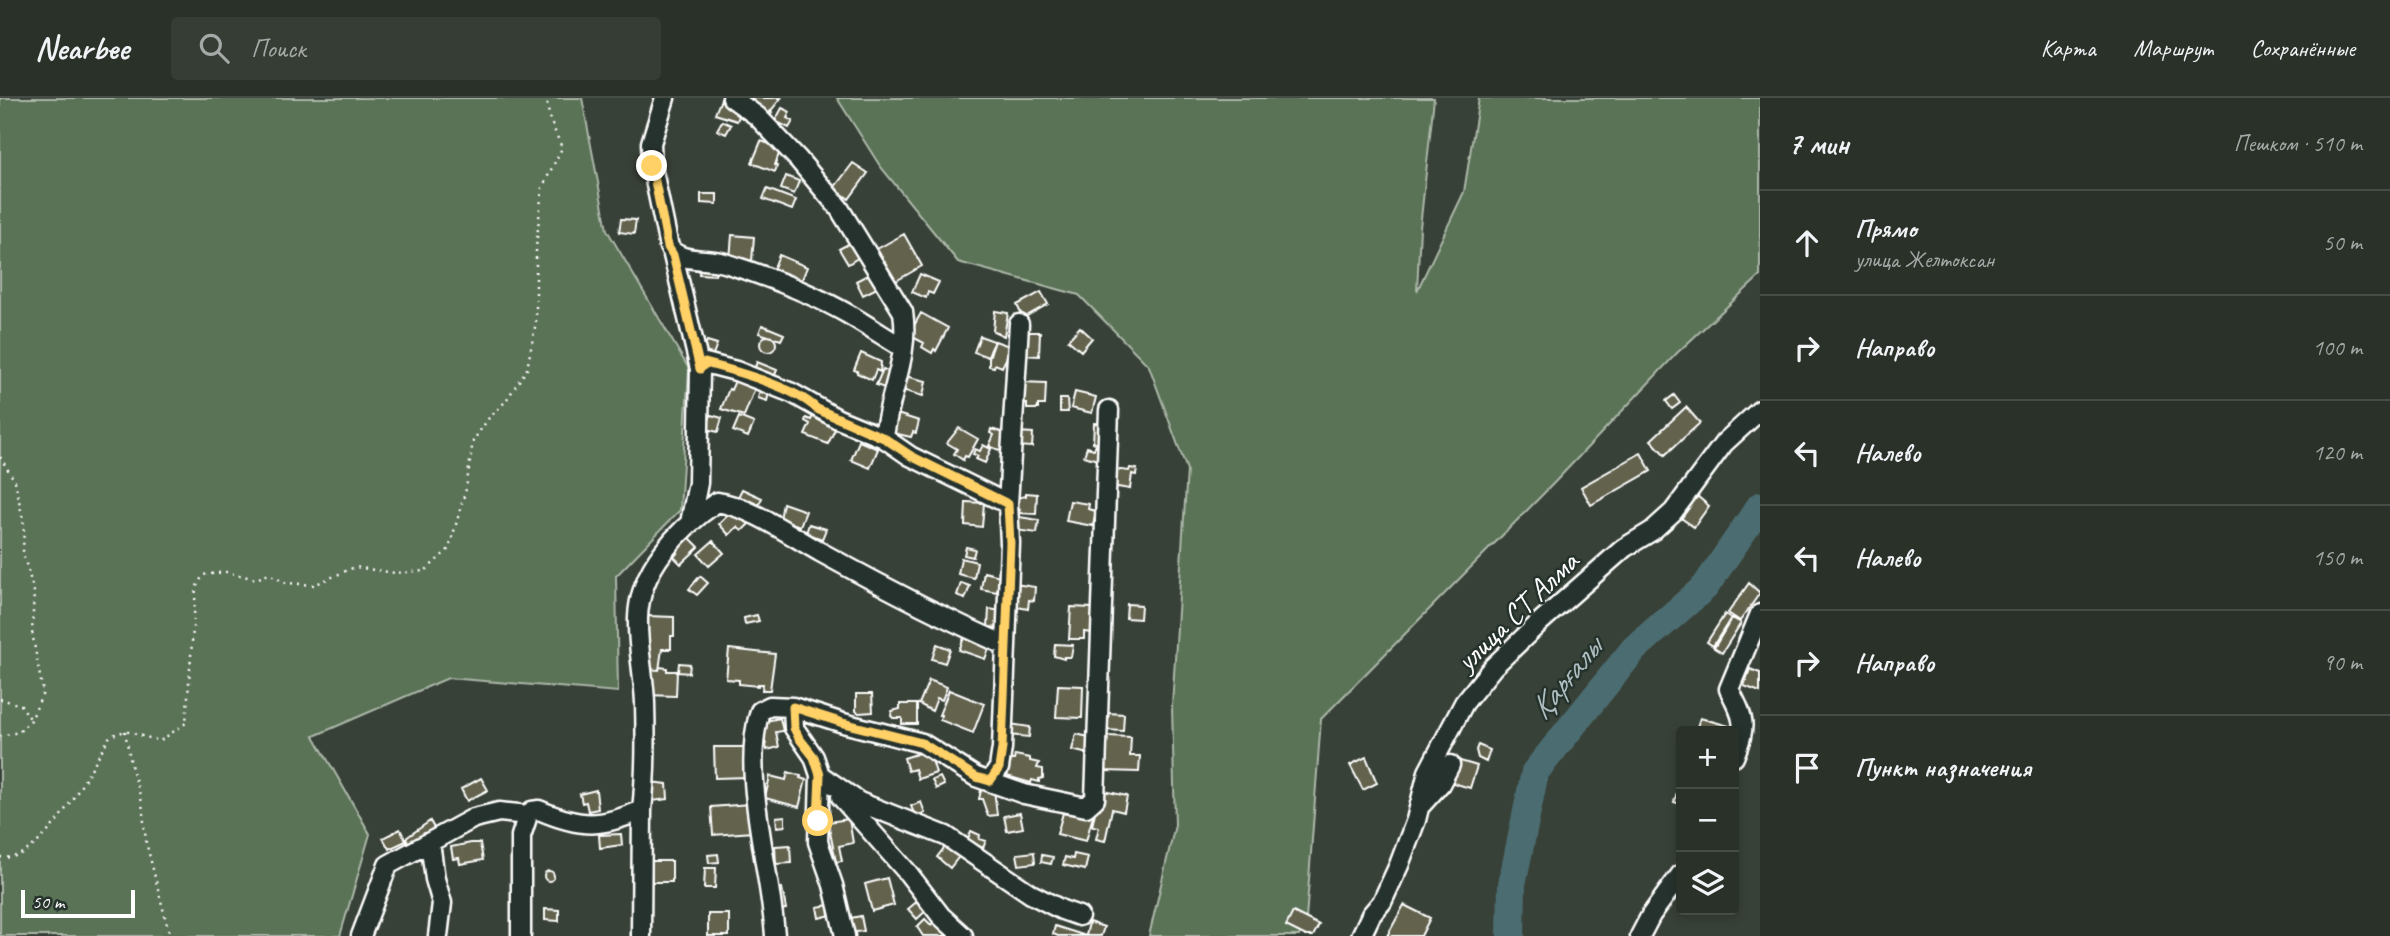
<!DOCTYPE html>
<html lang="ru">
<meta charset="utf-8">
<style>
body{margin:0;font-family:Caveat,sans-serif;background:#363d35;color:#f1f3f6}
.controls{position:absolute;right:21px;bottom:21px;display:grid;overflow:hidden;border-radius:7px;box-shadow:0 4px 10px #0003}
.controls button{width:63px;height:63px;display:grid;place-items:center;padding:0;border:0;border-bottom:2px solid #464c46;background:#2a3129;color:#f1f3f6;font:35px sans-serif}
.scale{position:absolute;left:21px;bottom:18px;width:114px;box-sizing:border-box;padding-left:7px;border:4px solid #fff;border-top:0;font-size:19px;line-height:24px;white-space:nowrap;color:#fff;-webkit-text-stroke:5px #26332d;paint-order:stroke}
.stop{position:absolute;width:21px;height:21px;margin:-16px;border:5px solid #ffd166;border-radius:50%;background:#fff}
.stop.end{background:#ffd166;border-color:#fff;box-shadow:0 2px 7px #0008}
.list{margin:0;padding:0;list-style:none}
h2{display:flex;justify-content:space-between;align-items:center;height:91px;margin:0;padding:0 28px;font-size:30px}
h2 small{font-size:23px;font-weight:400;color:#a5a9a8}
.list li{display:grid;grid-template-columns:46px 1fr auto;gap:21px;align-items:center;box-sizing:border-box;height:105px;padding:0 28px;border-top:2px solid #464c46}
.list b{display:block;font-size:26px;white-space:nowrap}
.list p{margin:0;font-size:23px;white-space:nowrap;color:#a5a9a8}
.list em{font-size:23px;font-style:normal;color:#a5a9a8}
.icon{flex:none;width:38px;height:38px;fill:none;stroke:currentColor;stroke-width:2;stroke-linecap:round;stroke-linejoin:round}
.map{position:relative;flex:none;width:1760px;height:838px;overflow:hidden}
header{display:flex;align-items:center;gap:42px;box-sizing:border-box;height:98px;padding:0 35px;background:#2a3129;border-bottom:2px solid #464c46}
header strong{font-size:33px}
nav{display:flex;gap:38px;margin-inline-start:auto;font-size:24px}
.search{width:490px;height:63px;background:#363d35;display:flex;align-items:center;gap:18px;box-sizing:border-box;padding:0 24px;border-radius:7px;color:#a5a9a8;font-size:26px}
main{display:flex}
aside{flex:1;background:#2a3129}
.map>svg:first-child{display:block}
</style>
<header>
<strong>Nearbee</strong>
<div class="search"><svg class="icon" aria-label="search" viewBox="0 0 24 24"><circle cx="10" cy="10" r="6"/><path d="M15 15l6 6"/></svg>Поиск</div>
<nav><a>Карта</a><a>Маршрут</a><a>Сохранённые</a></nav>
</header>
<main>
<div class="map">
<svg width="1760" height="838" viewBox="0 0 1760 838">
<rect width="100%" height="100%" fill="#384137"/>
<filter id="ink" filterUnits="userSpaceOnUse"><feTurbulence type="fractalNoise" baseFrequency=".0143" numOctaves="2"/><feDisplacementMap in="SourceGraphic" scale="14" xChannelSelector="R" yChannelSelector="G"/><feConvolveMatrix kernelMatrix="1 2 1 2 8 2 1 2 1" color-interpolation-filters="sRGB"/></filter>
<g filter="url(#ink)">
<path fill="#5a7256" stroke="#acb8aa" stroke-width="2" d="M 0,0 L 582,0 L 607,132 L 689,271 L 680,412 L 616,478 L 618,594 L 448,580 L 314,638 L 370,736 L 340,838 L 0,838 Z
M 837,0 L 1434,0 L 1420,130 L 1417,193 L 1464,94 L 1479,0 L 1760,0 L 1760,178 L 1677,255 L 1553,386 L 1321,621 L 1306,821 L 1299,838 L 1149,838 L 1175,727 L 1172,608 L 1187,372 L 1149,268 L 1079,197 L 958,164 L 880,68 Z"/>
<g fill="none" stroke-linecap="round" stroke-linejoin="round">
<path stroke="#4c6d72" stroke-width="28" d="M 1511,838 L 1512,786 L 1535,674 L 1634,551 L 1705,489 L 1760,408"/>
</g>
<path fill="#62624d" stroke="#fff" stroke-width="2" d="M 740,0 L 781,0 L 770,14 L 772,15 L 767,21 Z
M 721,1 L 742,10 L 737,23 L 715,16 Z
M 782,10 L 790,14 L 787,20 L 793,23 L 789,30 L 775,23 Z
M 722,23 L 731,27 L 726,36 L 717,32 Z
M 761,43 L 781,50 L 775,67 L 777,68 L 775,74 L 752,65 Z
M 853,65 L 868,75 L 849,101 L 834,90 Z
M 786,78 L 799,83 L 794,96 L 781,91 Z
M 767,91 L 796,102 L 792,112 L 763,101 Z
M 701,96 L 717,96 L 717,106 L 701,105 Z
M 621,121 L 636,122 L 634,136 L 619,134 Z
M 904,136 L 922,168 L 896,183 L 877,151 Z
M 732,137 L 754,139 L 752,163 L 730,161 Z
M 852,144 L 861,158 L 848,166 L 839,151 Z
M 779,157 L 807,169 L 799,189 L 773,172 Z
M 700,168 L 716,170 L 715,177 L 699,176 Z
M 871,175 L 879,189 L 863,197 L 856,183 Z
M 920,176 L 939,184 L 933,196 L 928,194 L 926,200 L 912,194 Z
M 1041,194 L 1048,206 L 1023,220 L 1017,207 Z
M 995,213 L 1008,215 L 1004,238 L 993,233 Z
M 921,215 L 948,230 L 936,253 L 934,251 L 932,255 L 922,249 L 924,245 L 909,237 Z
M 762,227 L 784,236 L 781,242 L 759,235 Z
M 1080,229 L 1092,240 L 1081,253 L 1068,242 Z
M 1030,234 L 1040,234 L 1039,258 L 1021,257 L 1022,243 Z
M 980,238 L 994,243 L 988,259 L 974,254 Z
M760 246a8 8 0 1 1 16 0a8 8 0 1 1-16 0Z
M 707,243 L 717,246 L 712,259 L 702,256 Z
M 995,243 L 1012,249 L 1002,269 L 995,266 L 994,269 L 989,268 L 989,260 Z
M 861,255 L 881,264 L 880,274 L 876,272 L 872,282 L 857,275 L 857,273 L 854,272 Z
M 757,264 L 777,272 L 772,284 L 752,276 Z
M 883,271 L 895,276 L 890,292 L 876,287 Z
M 737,278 L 757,285 L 744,318 L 721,311 L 729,291 L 731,292 Z
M 905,278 L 926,283 L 923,298 L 902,292 Z
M 1021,284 L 1046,285 L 1045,307 L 1038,307 L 1038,311 L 1027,311 L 1027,306 L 1021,306 Z
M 760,292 L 769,295 L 767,303 L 758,300 Z
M 1075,294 L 1096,299 L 1092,315 L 1071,310 Z
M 1674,297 L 1680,305 L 1672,311 L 1666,303 Z
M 1060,301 L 1067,301 L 1068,314 L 1060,314 Z
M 1686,309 L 1700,325 L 1665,357 L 1651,342 Z
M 815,314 L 838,325 L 828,346 L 805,337 L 810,326 L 805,323 L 806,320 L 811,322 Z
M 897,316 L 919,323 L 916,335 L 913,334 L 911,339 L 893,335 Z
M 711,317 L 722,320 L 718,334 L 706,331 Z
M 739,319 L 754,325 L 748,339 L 733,333 Z
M 1094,325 L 1106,326 L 1104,346 L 1093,345 Z
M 959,330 L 978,341 L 968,359 L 965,358 L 963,362 L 954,356 L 957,351 L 947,345 Z
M 991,331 L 1011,337 L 1004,354 L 989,348 L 994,337 L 990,335 Z
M 1018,334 L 1033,335 L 1032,349 L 1016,348 Z
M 859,343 L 878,351 L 870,370 L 851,362 Z
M 983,347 L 991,351 L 985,365 L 976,361 L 978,358 L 973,356 L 975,351 L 980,353 Z
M 1096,347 L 1102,349 L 1098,362 L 1084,358 L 1087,349 L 1094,351 Z
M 1641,355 L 1651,373 L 1591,407 L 1581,389 Z
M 1130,370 L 1137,371 L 1136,377 L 1132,376 L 1130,391 L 1111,388 L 1113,371 L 1129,373 Z
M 742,391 L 762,400 L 756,412 L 736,403 Z
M 1026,395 L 1037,396 L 1036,416 L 1019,415 L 1020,411 L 1016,410 L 1016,400 L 1026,398 Z
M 1697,398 L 1709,408 L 1694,429 L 1681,420 Z
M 1070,403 L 1089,406 L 1088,411 L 1096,413 L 1093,428 L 1066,423 Z
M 966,404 L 984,405 L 982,429 L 965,427 Z
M 783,405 L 806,413 L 800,428 L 780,421 Z
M 732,413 L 752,423 L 742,433 L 737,429 L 729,437 L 719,426 Z
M 1019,419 L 1039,422 L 1037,435 L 1015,432 Z
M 809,426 L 826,431 L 822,441 L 806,435 Z
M 688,438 L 699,449 L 681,466 L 674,459 L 678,454 L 675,451 Z
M 713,443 L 724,455 L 709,468 L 698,456 Z
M 966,449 L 975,451 L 973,459 L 964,457 Z
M 961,460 L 977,464 L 974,480 L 958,476 Z
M 984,474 L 1000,478 L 997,494 L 981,491 Z
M 700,478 L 708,485 L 697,497 L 689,491 Z
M 961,485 L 970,488 L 965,501 L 957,497 Z
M 1749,485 L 1760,495 L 1740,523 L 1728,515 Z
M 1015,486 L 1035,489 L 1034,503 L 1029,502 L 1028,511 L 1012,508 Z
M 1127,506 L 1141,507 L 1140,521 L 1126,520 Z
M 1071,509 L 1093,510 L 1092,535 L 1084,534 L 1084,541 L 1069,541 Z
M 989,511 L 1002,513 L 1001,530 L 988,529 Z
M 1725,516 L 1731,520 L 1713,548 L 1707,544 Z
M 757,517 L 759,523 L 745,526 L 744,520 Z
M 647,518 L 674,519 L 674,538 L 671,538 L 671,551 L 662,551 L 659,572 L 646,571 Z
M 1732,520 L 1741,525 L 1722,555 L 1714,550 Z
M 969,535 L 992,544 L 985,561 L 959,552 L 964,540 L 967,541 Z
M 937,546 L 950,551 L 945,565 L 932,561 Z
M 1055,546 L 1073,547 L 1071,559 L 1064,559 L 1064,561 L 1054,558 Z
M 729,551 L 775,556 L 770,592 L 762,592 L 763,586 L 758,586 L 758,588 L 739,586 L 739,582 L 726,581 Z
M 679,565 L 690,566 L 689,575 L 678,574 Z
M 660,569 L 667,570 L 667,573 L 677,573 L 676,598 L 646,597 L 646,571 L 659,572 Z
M 1750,571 L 1760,575 L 1760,594 L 1744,588 Z
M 929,582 L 947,589 L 942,602 L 937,600 L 932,613 L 919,606 Z
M 1058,587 L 1083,588 L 1082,620 L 1056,619 Z
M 949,592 L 984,606 L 973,635 L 940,622 L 941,617 L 939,617 Z
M 856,596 L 872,596 L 873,614 L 859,615 L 856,613 Z
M 900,606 L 917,606 L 917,626 L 902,626 L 902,620 L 893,620 L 891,618 L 892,613 L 900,611 Z
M 1107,615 L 1124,616 L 1123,633 L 1106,632 Z
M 780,620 L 783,633 L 776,634 L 779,649 L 767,652 L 761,624 Z
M 1700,620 L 1729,628 L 1727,633 L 1696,632 Z
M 1010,626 L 1030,629 L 1029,639 L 1009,637 Z
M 1076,636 L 1093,640 L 1088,656 L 1072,652 Z
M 1106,638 L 1131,639 L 1130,658 L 1140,658 L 1139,674 L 1105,673 Z
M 1478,647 L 1490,652 L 1486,664 L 1478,660 L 1476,652 Z
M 714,649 L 748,649 L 749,679 L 715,680 Z
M 929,652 L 936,675 L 918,681 L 915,671 L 908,673 L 904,660 Z
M 1015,657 L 1030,660 L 1030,663 L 1039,665 L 1037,670 L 1043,671 L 1043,680 L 1039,681 L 1039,684 L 1032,682 L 1031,685 L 1007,678 L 1011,662 L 1014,662 Z
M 1366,659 L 1377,685 L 1363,692 L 1350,667 Z
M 1457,662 L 1477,668 L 1470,690 L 1450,684 Z
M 788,674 L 801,678 L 800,680 L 806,682 L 799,709 L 765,700 L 770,678 L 786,682 Z
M 940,679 L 944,687 L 936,691 L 932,682 Z
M 481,680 L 488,692 L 467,703 L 461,691 Z
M 1681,682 L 1681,706 L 1674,704 Z
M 650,684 L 667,686 L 668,701 L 652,703 Z
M 982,688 L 994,691 L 997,717 L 988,718 L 982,701 L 979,701 Z
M 596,692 L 598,711 L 588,713 L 586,704 L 582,705 L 580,696 Z
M 1104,693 L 1127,698 L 1124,714 L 1112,711 L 1105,743 L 1096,741 L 1099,729 L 1092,728 L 1096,710 L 1100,711 Z
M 921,704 L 925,715 L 915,718 L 911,708 Z
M 750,706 L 753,734 L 713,737 L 711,709 Z
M 1069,712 L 1093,718 L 1086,743 L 1057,736 L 1063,715 L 1067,716 Z
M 1020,715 L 1023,730 L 1007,733 L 1004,718 Z
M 785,718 L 785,728 L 777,729 L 776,719 Z
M 849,721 L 853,745 L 839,748 L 842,763 L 836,764 L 828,724 Z
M 430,723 L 434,730 L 427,734 L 425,739 L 409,747 L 406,740 Z
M 400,731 L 406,743 L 389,751 L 383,740 Z
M 971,733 L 980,737 L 979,741 L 986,743 L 983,750 L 967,743 Z
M 621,736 L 622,747 L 600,750 L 599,737 Z
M 471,745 L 480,745 L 483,762 L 460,766 L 459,760 L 453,761 L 451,749 Z
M 948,745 L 961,756 L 950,770 L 937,759 Z
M 790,747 L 791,765 L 776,766 L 775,748 Z
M 1034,754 L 1035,765 L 1019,767 L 1017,756 Z
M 718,756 L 719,764 L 709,765 L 708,757 Z
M 1074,756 L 1088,759 L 1085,772 L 1063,767 L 1065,759 L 1073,761 Z
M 1042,757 L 1053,759 L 1051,766 L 1041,764 Z
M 651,763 L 672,763 L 672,784 L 652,784 Z
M 705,770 L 716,770 L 715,790 L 704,790 Z
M544 778a5 5 0 1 1 10 0a5 5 0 1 1-10 0Z
M 887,780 L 894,807 L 872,813 L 865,786 Z
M 782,790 L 786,811 L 777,813 L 773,792 Z
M 920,801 L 928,811 L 917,821 L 908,811 Z
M 829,807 L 831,817 L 819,820 L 817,809 Z
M 1404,807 L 1430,820 L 1421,838 L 1387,838 Z
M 545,811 L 559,812 L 559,823 L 545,822 Z
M 1293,814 L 1319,827 L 1313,838 L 1306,838 L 1286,828 Z
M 708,816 L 729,816 L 729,838 L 708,838 Z
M 861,818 L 864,833 L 849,835 L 846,821 Z
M 925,821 L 931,827 L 934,823 L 950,838 L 923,838 L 917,829 Z
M 1089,824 L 1104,829 L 1101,838 L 1058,838 L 1053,836 L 1055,828 L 1086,838 Z"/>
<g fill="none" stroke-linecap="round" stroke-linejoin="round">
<g stroke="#fff" stroke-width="23">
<path id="minor" d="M 665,0 L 651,45 L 652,68 L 669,149 C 680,166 708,159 728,166 C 769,179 811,195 848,216 C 867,227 885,239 903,250
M 732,0 L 757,18 L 798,61 L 839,110 L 903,214 C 910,259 888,297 884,340 L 910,358 L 1008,406
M 673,157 L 700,271
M 690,425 L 698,385 L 700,271 L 705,265 L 736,273 L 792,295 L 838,321 L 884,340
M 793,609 L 794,630 L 814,659 L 820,677 L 818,744 L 833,787 L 845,838
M 1734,659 C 1747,626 1745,622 1729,591 L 1760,516
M 820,677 L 859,704 L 946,738 L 1031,796 L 1062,812 L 1079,818
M 990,683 L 999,670 L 1002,650 L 1010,445 L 1008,406 L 1019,226
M 841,699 L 908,775 L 941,818 L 963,838
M 1422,706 L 1440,686 L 1450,667
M 430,744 L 435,781 L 442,805 L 438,838
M 361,838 L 388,767 L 474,720 L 499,714 L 528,717 L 532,713 L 539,712 C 581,730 600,730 642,712 C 646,677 646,641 645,605 C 644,577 637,548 638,520 C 639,471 679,430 717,404 C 752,409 791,438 822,455 C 882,488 943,520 1005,547
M 521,838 L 521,738 L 528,717
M 641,838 L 642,712
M 775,838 C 771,772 740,676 760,613 L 770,608 L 793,609 L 843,625 L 922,645 L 976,679 L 1024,696 L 1086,709 L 1095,701 L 1109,312
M 1361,838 L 1371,817 L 1382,804 L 1399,767 L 1416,722 L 1428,674 L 1464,605 L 1493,569 L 1540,524 L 1624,450 L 1652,433 L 1673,414 L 1724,345 L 1760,312
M 1640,838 L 1651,817 L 1681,776"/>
</g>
<path stroke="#fff" stroke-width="2.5" stroke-dasharray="2 5" stroke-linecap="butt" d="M 0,359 L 15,383 L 24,427 L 23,455 L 34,494 L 32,534 L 43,595 L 31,622 L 19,634 L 0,638
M 0,601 L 21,607 L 31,622
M 125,633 L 131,667 L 142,704 L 146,744 L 170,838
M 0,759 C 43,768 91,669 110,638 L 125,633 L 160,643 L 186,625 L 196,490 L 203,477 L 226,474 L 256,481 L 269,476 L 286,485 L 314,487 L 355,469 L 395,475 L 425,473 L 449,451 L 466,391 L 473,343 L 488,321 L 505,304 L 527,271 L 536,224 L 536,150 L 542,90 L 562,50 L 549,19 L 547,0"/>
<use href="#minor" stroke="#26332d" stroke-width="18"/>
</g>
</g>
<g fill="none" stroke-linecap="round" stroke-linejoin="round" filter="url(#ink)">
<path stroke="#ffd166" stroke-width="9" d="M 652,68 L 668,149 L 673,157 L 700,271 L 705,265 C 735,273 795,289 817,311 L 884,340 L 911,358 L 1008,406 L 1010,445 L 1002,650 L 999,670 L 990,683 L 976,679 L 922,645 L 843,625 L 793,609 L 794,630 L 799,640 L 814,659 L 820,677 L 818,723"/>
</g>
<g text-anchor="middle" stroke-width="5" stroke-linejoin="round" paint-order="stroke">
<g font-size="30" fill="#fff" stroke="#26332d">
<text transform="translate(1517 513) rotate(-44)" y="10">улица СТ Алма</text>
</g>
<g font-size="32" font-style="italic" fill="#aebdc0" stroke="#26332d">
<text transform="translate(1565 580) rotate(-51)" y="11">Қарғалы</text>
</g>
</g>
</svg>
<div class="controls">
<button>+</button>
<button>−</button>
<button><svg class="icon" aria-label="layers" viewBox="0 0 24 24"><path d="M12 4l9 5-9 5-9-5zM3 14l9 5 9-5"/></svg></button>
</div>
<div class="scale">50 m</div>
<div class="stop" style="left:818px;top:723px"></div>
<div class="stop end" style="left:652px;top:68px"></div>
</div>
<aside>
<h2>7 мин<small>Пешком · 510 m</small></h2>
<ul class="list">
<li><svg class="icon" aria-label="ahead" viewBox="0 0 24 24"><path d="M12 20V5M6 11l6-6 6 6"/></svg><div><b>Прямо</b><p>улица Желтоксан</p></div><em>50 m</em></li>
<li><svg class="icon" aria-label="right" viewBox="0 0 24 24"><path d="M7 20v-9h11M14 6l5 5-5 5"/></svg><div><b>Направо</b></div><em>100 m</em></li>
<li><svg class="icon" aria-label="left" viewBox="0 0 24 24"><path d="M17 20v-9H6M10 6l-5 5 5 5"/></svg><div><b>Налево</b></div><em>120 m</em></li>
<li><svg class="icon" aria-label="left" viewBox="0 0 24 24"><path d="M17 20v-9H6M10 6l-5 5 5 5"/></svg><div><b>Налево</b></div><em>150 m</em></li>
<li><svg class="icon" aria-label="right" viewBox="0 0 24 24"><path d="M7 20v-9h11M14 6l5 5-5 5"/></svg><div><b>Направо</b></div><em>90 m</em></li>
<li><svg class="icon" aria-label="arrive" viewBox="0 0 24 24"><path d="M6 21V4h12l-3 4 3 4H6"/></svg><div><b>Пункт назначения</b></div></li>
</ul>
</aside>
</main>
